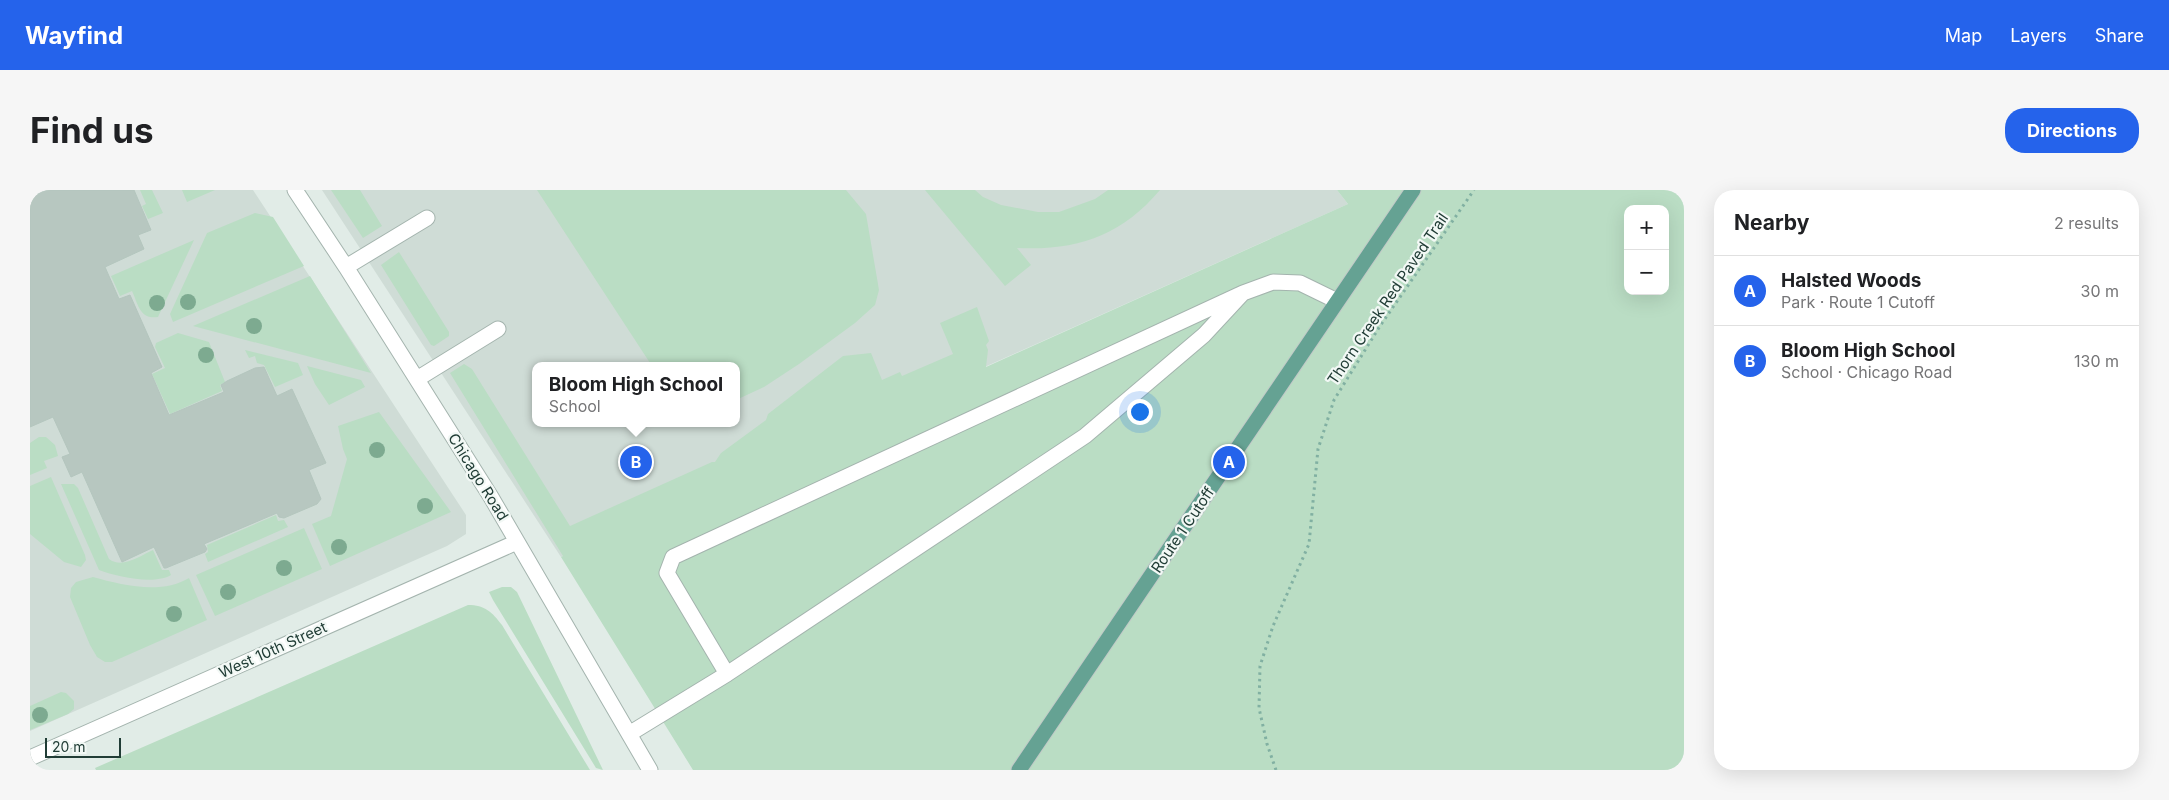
<!DOCTYPE html>
<meta charset="utf-8">
<style>
body{margin:0;font-family:Inter,sans-serif;background:#f6f6f6;color:#202124}
.controls{position:absolute;right:15px;top:15px;display:grid;overflow:hidden;border-radius:10px;box-shadow:0 5px 20px #0002}
.controls button{width:45px;height:45px;display:grid;place-items:center;padding:0;border:0;border-bottom:1px solid #e0e0e0;background:#fff;color:#202124;font:25px sans-serif}
.scale{position:absolute;left:15px;bottom:12px;width:76px;box-sizing:border-box;padding-left:5px;border:2px solid #213d36;border-top:0;font-size:14px;line-height:18px;white-space:nowrap;color:#213d36;-webkit-text-stroke:4px #f2f8f5;paint-order:stroke}
.you{position:absolute;left:1109px;top:221px;width:18px;height:18px;margin:-12px;border:4px solid #fff;border-radius:50%;background:#1a73e8;box-shadow:0 0 0 8px #1a73e833}
.badge{display:grid;place-items:center;width:32px;height:32px;border-radius:50%;background:#2563eb;color:#fff;font-size:16px;font-weight:700}
.pin{position:absolute;translate:-50% -50%;border:2px solid #fff;box-shadow:0 1px 5px #0006}
.popup{position:absolute;left:502px;top:172px;width:208px;height:65px;box-sizing:border-box;display:grid;place-content:center;border-radius:10px;background:#fff;filter:drop-shadow(0 1px 4px #0005);font-size:16px;white-space:nowrap;color:#757577}
.popup b{font-size:19px;color:#202124}
.popup::after{content:'';position:absolute;left:50%;top:100%;margin-left:-10px;border:10px solid transparent;border-top-color:#fff}
.list{margin:0;padding:0;list-style:none}
h2{display:flex;justify-content:space-between;align-items:center;height:65px;margin:0;padding:0 20px;font-size:21px}
h2 small{font-size:16px;font-weight:400;color:#757577}
.list li{display:grid;grid-template-columns:32px 1fr auto;gap:15px;align-items:center;box-sizing:border-box;height:70px;padding:0 20px;border-top:1px solid #e0e0e0}
.list b{display:block;font-size:19px;white-space:nowrap}
.list p{margin:0;font-size:16px;white-space:nowrap;color:#757577}
.list em{font-size:16px;font-style:normal;color:#757577}
.map{position:relative;flex:none;width:1654px;height:580px;overflow:hidden;border-radius:20px}
header{display:flex;align-items:center;gap:30px;box-sizing:border-box;height:70px;padding:0 25px;background:#2563eb;color:#fff}
header strong{font-size:24px}
nav{display:flex;gap:28px;margin-inline-start:auto;font-size:18px}
.intro{display:flex;align-items:center;justify-content:space-between;box-sizing:border-box;height:120px;padding:0 30px}
h1{margin:0;font-size:35px}
.button{padding:12px 22px;border-radius:20px;background:#2563eb;color:#fff;font-size:18px;font-weight:700}
main{display:flex;gap:30px;padding:0 30px}
aside{flex:1;background:#fff;border-radius:20px;box-shadow:0 5px 20px #0002}
.map>svg:first-child{display:block}
</style>
<header>
<strong>Wayfind</strong>
<nav><a>Map</a><a>Layers</a><a>Share</a></nav>
</header>
<div class="intro"><h1>Find us</h1><a class="button">Directions</a></div>
<main>
<div class="map">
<svg width="1654" height="580" viewBox="0 0 1654 580">
<rect width="100%" height="100%" fill="#e1ece7"/>
<path fill="#cfdcd6" fill-rule="evenodd" d="M 0,0 L 223,0 L 436,325 L 436,344 L 417,356 L 0,541 Z
M 292,0 L 1307,0 L 1318,14 L 531,367 ZM 506,176 L 706,176 L 706,233 L 506,233 Z"/>
<path fill="#baddc4" fill-rule="evenodd" d="M 110,0 L 122,0 L 133,23 L 118,29 L 112,16 L 116,14 Z
M 152,0 L 185,0 L 157,12 Z
M 301,0 L 330,0 L 352,36 L 333,48 Z
M 507,0 L 816,0 L 836,24 L 849,100 L 845,115 L 825,133 L 769,174 L 734,197 L 706,210 L 706,176 L 622,176 Z
M 895,0 L 945,0 L 953,7 L 971,15 L 1008,22 L 1029,22 L 1065,9 L 1078,0 L 1130,0 C 1091,46 1047,61 987,58 L 1001,75 L 975,96 Z
M 1307,0 L 1654,0 L 1654,580 L 663,580 L 531,367 L 533,366 L 420,183 L 434,174 L 442,179 L 540,336 L 682,272 L 685,272 L 691,263 L 736,230 L 738,224 L 813,166 L 841,163 L 852,190 L 870,182 L 872,186 L 923,164 L 910,133 L 947,117 L 959,151 L 956,155 L 958,160 L 956,177 L 1318,14 ZM 1598,19 L 1635,19 L 1635,101 L 1598,101 Z
M 225,23 L 243,27 L 274,76 L 143,132 L 140,124 L 177,43 Z
M 164,50 L 128,127 C 110,130 108,114 102,101 L 90,106 L 81,86 Z
M 369,62 L 419,142 L 419,146 L 404,156 L 401,155 L 351,75 Z
M 280,86 L 341,183 L 163,136 Z
M 148,143 L 179,152 L 195,192 L 190,195 L 192,201 L 140,224 L 122,184 L 135,178 L 125,157 L 126,153 Z
M 215,160 L 268,173 L 273,185 L 245,197 L 234,175 L 227,173 L 225,166 L 219,168 Z
M 277,176 L 331,190 L 335,197 L 299,215 L 285,194 Z
M 349,222 L 421,322 L 300,376 L 282,334 L 301,326 L 317,269 L 313,259 L 308,236 Z
M 9,247 L 16,247 L 25,255 L 28,266 L 14,271 L 17,278 L 0,285 L 0,253 Z
M 21,287 L 55,365 L 56,370 L 51,377 L 34,372 L 0,344 L 0,296 Z
M 31,294 L 44,294 L 48,298 L 79,369 C 92,379 110,366 123,360 L 132,380 L 139,380 L 141,385 C 125,395 87,387 69,380 Z
M 246,325 L 248,331 L 254,330 L 258,337 L 178,372 L 175,364 L 178,362 L 177,355 Z
M 274,338 L 292,379 L 185,426 L 166,385 Z
M 63,387 C 92,395 131,405 159,388 L 177,430 L 82,472 L 75,472 L 67,467 L 60,455 L 40,407 L 41,398 L 46,392 Z
M 472,397 L 481,397 L 487,402 L 573,580 L 566,578 L 463,410 L 459,402 Z
M 438,415 C 455,415 462,422 472,435 L 560,580 L 66,580 L 65,578 Z
M 31,502 L 36,503 L 44,511 L 44,519 L 38,524 L 0,540 L 0,516 Z"/>
<path fill="#b7c7c0" stroke="#b4c6be" d="M 0,0 L 104,0 L 121,40 L 108,45 L 114,59 L 75,77 L 89,109 L 100,105 L 132,177 L 121,183 L 139,225 L 194,202 L 191,195 L 197,191 L 225,178 L 234,177 L 247,206 L 262,199 L 296,273 L 279,280 L 291,309 L 287,314 L 254,328 L 249,327 L 247,323 L 174,354 L 177,359 L 175,362 L 136,378 L 134,378 L 124,357 L 92,372 L 52,282 L 41,287 L 32,267 L 40,264 L 23,227 L 0,237 Z"/>
<g fill="none" stroke-linecap="round" stroke-linejoin="round">
<g stroke="#a4b4ae" stroke-width="17">
<path id="minor" d="M 265,0 L 316,77 L 461,307 L 620,580
M 316,77 L 397,28
M 1213,103 L 1243,92 L 1270,93 L 1307,111
M 387,189 L 468,139
M 599,544 L 697,484 L 1055,246 L 1174,145 L 1213,103 L 643,367 L 637,383 L 697,484
M 0,568 L 487,352"/>
</g>
<g stroke="#c1c9c7" stroke-width="17">
<path id="major" d="M 989,580 L 1383,0"/>
</g>
<path stroke="#81b0a2" stroke-width="3" stroke-dasharray="2.5 4" stroke-linecap="butt" d="M 1246,580 L 1237,554 L 1229,518 L 1230,476 L 1243,436 L 1279,354 L 1288,259 L 1304,210 L 1350,136 L 1444,0"/>
<use href="#minor" stroke="#fff" stroke-width="15"/>
<use href="#major" stroke="#65a293" stroke-width="15"/>
</g>
<g fill="#7daa90">
<circle cx="158" cy="112" r="8"/>
<circle cx="127" cy="113" r="8"/>
<circle cx="224" cy="136" r="8"/>
<circle cx="176" cy="165" r="8"/>
<circle cx="347" cy="260" r="8"/>
<circle cx="395" cy="316" r="8"/>
<circle cx="309" cy="357" r="8"/>
<circle cx="254" cy="378" r="8"/>
<circle cx="198" cy="402" r="8"/>
<circle cx="144" cy="424" r="8"/>
<circle cx="10" cy="525" r="8"/>
</g>
<g text-anchor="middle" stroke-width="4.5" stroke-linejoin="round" paint-order="stroke">
<g font-size="15" fill="#213d36" stroke="#f2f8f5">
<text transform="translate(1358 109) rotate(-56)" y="5">Thorn Creek Red Paved Trail</text>
<text transform="translate(448 287) rotate(58)" y="5">Chicago Road</text>
<text transform="translate(1153 340) rotate(-56)" y="5">Route 1 Cutoff</text>
<text transform="translate(243 460) rotate(-24)" y="5">West 10th Street</text>
</g>
</g>
</svg>
<div class="controls">
<button>+</button>
<button>−</button>
</div>
<div class="scale">20 m</div>
<div class="you"></div>
<div class="pin badge" style="left:1199px;top:272px">A</div>
<div class="pin badge" style="left:606px;top:272px">B</div>
<div class="popup"><b>Bloom High School</b>School</div>
</div>
<aside>
<h2>Nearby<small>2 results</small></h2>
<ul class="list">
<li><span class="badge">A</span><div><b>Halsted Woods</b><p>Park · Route 1 Cutoff</p></div><em>30 m</em></li>
<li><span class="badge">B</span><div><b>Bloom High School</b><p>School · Chicago Road</p></div><em>130 m</em></li>
</ul>
</aside>
</main>
